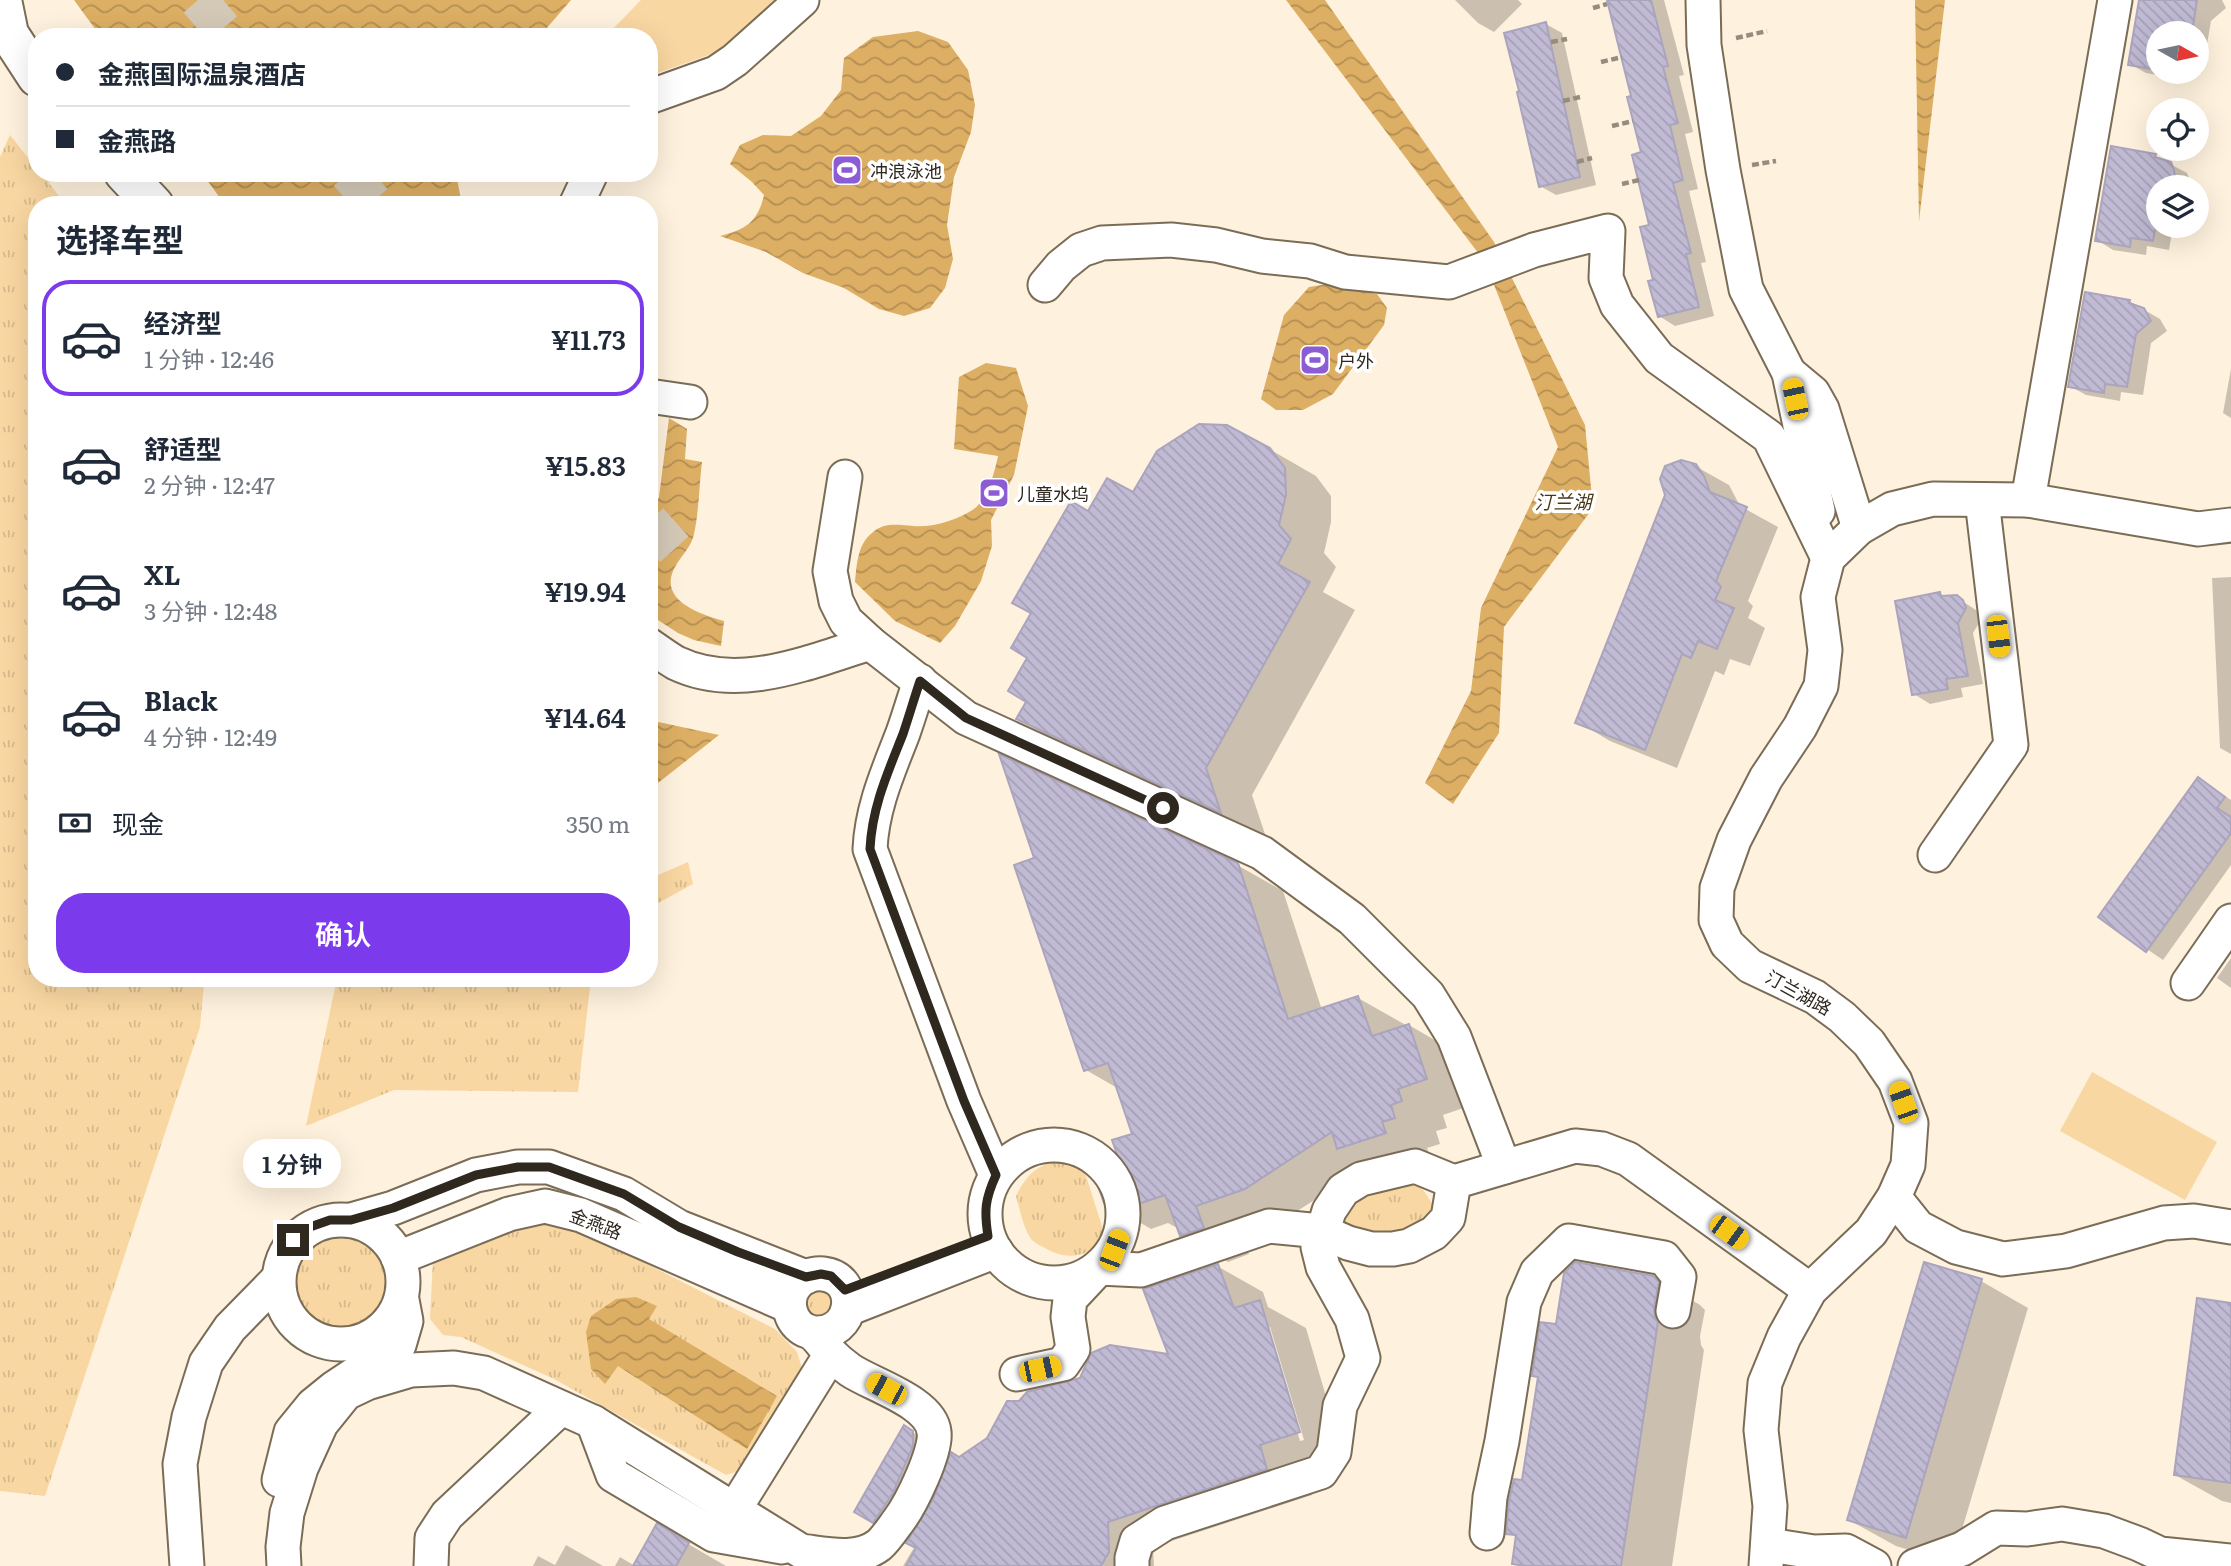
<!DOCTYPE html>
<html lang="zh">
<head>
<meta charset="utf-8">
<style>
	body { margin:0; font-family:Literata,"Noto Sans SC",serif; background:#f6f6f7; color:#1f2937; height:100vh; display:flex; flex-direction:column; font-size:26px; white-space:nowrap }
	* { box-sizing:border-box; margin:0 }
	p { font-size:23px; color:#747a83 }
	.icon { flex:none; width:38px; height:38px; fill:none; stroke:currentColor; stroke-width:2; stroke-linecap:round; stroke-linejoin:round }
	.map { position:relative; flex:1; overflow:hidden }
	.drawer { position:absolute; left:28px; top:196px; width:630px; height:791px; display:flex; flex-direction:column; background:#fff; border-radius:28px; box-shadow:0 7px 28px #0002 }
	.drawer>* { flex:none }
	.hud { position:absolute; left:28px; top:28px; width:630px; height:154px; border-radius:28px; box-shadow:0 7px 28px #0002; display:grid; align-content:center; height:154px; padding:0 28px; background:#fff }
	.needle { width:46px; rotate:99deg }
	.buttons { position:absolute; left:2146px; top:21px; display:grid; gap:14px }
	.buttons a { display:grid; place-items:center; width:63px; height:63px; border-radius:50%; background:#fff; box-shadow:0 7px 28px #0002; font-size:35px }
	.end { position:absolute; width:32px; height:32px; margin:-16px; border:9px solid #2e281f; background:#fff; box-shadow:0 0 0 4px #fff }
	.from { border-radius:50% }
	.bubble { position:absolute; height:49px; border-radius:24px; background:#fff; box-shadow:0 7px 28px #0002; font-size:23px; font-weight:600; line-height:49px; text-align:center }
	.car { position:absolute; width:21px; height:42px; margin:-21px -10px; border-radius:9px; box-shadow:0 0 5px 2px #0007; background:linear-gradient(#f5c518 24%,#345 0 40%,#f5c518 0 76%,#345 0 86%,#f5c518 0) }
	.hud b { display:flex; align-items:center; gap:24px; height:66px; font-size:26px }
	.hud b+b { border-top:2px solid #e0e1e3 }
	.hud i { width:18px; height:18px; background:#1f2937 }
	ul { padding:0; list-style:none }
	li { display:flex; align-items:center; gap:21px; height:116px; margin:0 14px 10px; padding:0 14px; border:4px solid transparent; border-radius:28px }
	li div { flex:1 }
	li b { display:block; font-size:26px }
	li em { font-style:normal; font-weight:600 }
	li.on { border-color:#7c3aed }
	li>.icon { width:63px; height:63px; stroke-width:1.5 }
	h2 { padding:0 28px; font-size:32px; line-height:84px }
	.pay { display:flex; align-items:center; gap:18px; height:77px; padding:0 28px; font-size:26px }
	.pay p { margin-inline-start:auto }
	.action { display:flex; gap:14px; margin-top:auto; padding:14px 28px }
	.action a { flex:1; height:80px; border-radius:28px; background:#7c3aed; color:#fff; font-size:28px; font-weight:600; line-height:80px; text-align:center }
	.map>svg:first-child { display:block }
</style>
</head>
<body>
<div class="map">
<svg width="2231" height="1566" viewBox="0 0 2231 1566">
	<defs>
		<pattern id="grass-tufts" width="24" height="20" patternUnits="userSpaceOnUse" patternTransform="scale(1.75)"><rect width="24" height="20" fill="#f9d7a2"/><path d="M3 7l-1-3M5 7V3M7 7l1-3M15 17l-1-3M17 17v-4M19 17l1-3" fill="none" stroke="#d6b98b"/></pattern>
		<pattern id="water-waves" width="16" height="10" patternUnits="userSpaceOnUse" patternTransform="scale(1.75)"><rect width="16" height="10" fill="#ddaf64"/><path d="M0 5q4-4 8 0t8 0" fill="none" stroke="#b48e52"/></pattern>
		<pattern id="building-back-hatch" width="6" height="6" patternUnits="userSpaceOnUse" patternTransform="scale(1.75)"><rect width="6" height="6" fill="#c1bad4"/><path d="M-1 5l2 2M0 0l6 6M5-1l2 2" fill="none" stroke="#a6a0b6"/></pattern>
	</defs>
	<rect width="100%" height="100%" fill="#fef1dd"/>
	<g fill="url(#grass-tufts)">
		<polygon points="10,135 37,169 37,173 41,173 66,205 37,205 37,978 202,978 204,984 200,1027 45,1496 0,1491 0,157"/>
		<polygon points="688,862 693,884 649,908 649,879"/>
		<polygon points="337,978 591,978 578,1092 394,1090 306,1126"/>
		<path d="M1080 1157 1107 1242C1085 1255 1069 1262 1045 1248 1040 1246 1035 1243 1031 1239 1023 1227 1020 1210 1016 1196 1032 1164 1046 1162 1080 1157Z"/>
		<polygon points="1410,1179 1424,1191 1433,1205 1425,1219 1417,1227 1381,1239 1342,1227 1342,1211 1353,1198"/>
		<polygon points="544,1221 584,1232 775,1329 797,1352 804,1375 742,1470 726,1475 554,1379 461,1337 443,1335 430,1319 433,1259 443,1246"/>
		<circle cx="343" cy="1281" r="52"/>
		<path d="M830 1290 839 1310 812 1319 805 1305C807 1290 816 1290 830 1290Z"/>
	</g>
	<g fill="#f9d7a2">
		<polygon points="641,0 782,0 723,50 649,76 649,37 612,37 609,33"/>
		<polygon points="2092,1072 2217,1142 2185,1200 2060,1131"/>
	</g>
	<g fill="url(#water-waves)">
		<polygon points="74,0 571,0 539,37 101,37"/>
		<polygon points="1286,0 1325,0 1494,242 1585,425 1593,508 1504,627 1499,733 1453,804 1425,783 1471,691 1481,608 1558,447 1485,262"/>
		<polygon points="1915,0 1945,0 1919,221"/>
		<path d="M918 31 948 42 968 70 975 105 971 132 954 177 947 225 953 259 945 288 930 308 904 316 879 309 844 288 803 273 766 252 720 236C745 230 758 222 764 195L752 182 730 164 740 145 763 135 791 136 821 116 841 90 844 58 873 37Z"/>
		<polygon points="202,173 456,173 462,205 225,205"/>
		<polygon points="1328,284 1377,294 1387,308 1384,325 1333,394 1303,410 1276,410 1261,399 1284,315 1309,287"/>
		<path d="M986 363 1016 368 1028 406 1014 475 991 520 992 546 981 581 955 626 940 643 895 621 855 582C857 565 857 545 872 533 884 522 898 525 913 526 932 528 958 520 974 509 987 500 995 471 998 456L954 449 959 377Z"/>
		<path d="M669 418 687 429 685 459 702 462C699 486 699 515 693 538 689 550 678 559 673 571 660 602 703 615 724 621L721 646 694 640 678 633 658 620 649 607V521L659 497Z"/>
		<polygon points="649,720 719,735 649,790"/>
		<polygon points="636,1297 657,1306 649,1319 777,1396 747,1449 618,1366 605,1384 591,1369 586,1332 591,1316 616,1299"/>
	</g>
	<g fill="#0003" fill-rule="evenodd">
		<polygon points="1455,0 1518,0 1522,4 1494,32 1478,23"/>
		<polygon points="1608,0 1664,0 1684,75 1679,76 1693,132 1685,134 1698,189 1689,191 1706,262 1701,263 1714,316 1675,326 1659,316 1643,154 1633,98"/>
		<polygon points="2141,0 2222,0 2226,8 2211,21 2202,73 2196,72 2196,33 2158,33 2158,72 2181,72 2180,79 2146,73 2130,64"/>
		<polygon points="1546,24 1562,33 1596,185 1556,195 1540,186"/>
		<polygon points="2155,156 2187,173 2190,180 2190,187 2158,187 2158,226 2173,226 2169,250 2147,246 2146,255 2113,250 2097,240"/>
		<polygon points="2129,301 2160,319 2167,331 2151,343 2143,395 2121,392 2120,401 2086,395 2070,386"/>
		<polygon points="2231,369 2231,418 2223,413"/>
		<polygon points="1269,449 1316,476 1331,496 1331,522 1324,553 1336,567 1323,592 1355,610 1252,795 1266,837 1064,745 1018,719 1028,701 1030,657 1089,513 1134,495"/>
		<polygon points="1695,466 1729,485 1740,506 1778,527 1748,601 1753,606 1748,618 1765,628 1750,666 1730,659 1724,675 1715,671 1677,768 1610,741 1578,722"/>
		<polygon points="2231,577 2231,754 2220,748 2212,578"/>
		<polygon points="1940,594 1945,597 1956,597 1979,612 1982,618 1973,633 1983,684 1961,688 1963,697 1930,704 1914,694"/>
		<polygon points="2199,779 2231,800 2231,865 2163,960 2100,917"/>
		<polygon points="1237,865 1283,891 1322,1010 1358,998 1404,1024 1405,1027 1409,1025 1455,1052 1472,1105 1443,1115 1447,1128 1436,1131 1440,1144 1427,1148 1431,1159 1369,1165 1291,1215 1241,1232 1249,1254 1228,1262 1182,1235 1179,1229 1168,1223 1151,1229 1105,1202 1134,1135 1119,1089 1086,1070"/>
		<polygon points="2231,958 2231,988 2217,978"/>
		<path d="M1217 1266 1263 1292 1268 1307 1306 1328 1344 1458 1304 1471 1312 1495 1153 1547 1154 1566H903L915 1546 857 1512 905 1428 959 1459 989 1440 1020 1403 1171 1356ZM1266 1327H1270L1304 1440 1300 1441Z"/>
		<polygon points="1653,1277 1700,1305 1705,1310 1700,1336 1701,1345 1704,1350 1672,1566 1519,1566 1514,1563 1518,1538 1508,1533 1524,1482 1540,1378 1534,1375 1557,1326"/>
		<polygon points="1981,1281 2028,1308 1952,1563 1896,1546 1849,1520"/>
		<polygon points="2231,1304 2231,1503 2222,1501 2175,1475"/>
		<polygon points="657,1526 726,1566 615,1566 620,1557 635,1566"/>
		<polygon points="566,1545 603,1566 533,1566 538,1556 555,1565"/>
	</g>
	<g fill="url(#building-back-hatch)" stroke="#aba4bd" stroke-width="2">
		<polygon points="1607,0 1651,0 1668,66 1663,67 1678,123 1670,125 1683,180 1673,183 1691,253 1686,254 1699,307 1658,317 1648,281 1653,280 1640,227 1649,225 1632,155 1641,152 1627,97 1631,96"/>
		<polygon points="2139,0 2197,0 2192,33 2158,33 2158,70 2128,65"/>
		<polygon points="1546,22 1580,177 1539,187 1517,92 1519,91 1504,33"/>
		<polygon points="2111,146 2156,154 2155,157 2171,162 2174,170 2175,178 2164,187 2158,187 2158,214 2153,241 2131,238 2130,247 2095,241"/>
		<polygon points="2085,292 2130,300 2129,303 2144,308 2151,321 2136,334 2127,387 2105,384 2104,393 2068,387"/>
		<polygon points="1199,424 1227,425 1270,448 1285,468 1286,495 1279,525 1291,539 1278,564 1310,582 1206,768 1221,813 1016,719 1026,702 1008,691 1027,658 1011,648 1031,613 1012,603 1071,501 1088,511 1107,478 1133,492 1157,451"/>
		<polygon points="1681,460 1696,464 1704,476 1710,492 1747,507 1716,581 1721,587 1715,600 1734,608 1717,649 1698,641 1691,658 1682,654 1645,750 1575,723 1665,495 1660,479 1665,466"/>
		<polygon points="1940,592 1941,596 1957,595 1963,600 1966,608 1958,623 1968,676 1946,679 1948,689 1912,695 1895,601"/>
		<polygon points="999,754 1238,863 1288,1019 1358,996 1372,1036 1409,1024 1427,1079 1398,1089 1402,1101 1391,1105 1395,1118 1382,1122 1386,1133 1337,1149 1332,1132 1245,1189 1196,1206 1204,1228 1180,1236 1165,1195 1135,1205 1131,1194 1104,1203 1092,1169 1119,1160 1112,1140 1132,1134 1108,1063 1084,1071 1014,865 1034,858"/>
		<polygon points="2198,777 2225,797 2217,808 2231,817 2231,833 2146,952 2098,917"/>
		<polygon points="1575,1262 1653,1276 1659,1282 1654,1308 1655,1317 1658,1322 1621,1566 1526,1566 1512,1564 1516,1535 1506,1534 1509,1500 1514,1479 1522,1480 1538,1377 1532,1376 1540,1322 1556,1324 1564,1273"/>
		<polygon points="1924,1262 1982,1279 1906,1538 1847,1520"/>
		<polygon points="1218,1264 1234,1308 1260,1300 1300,1432 1260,1445 1267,1469 1108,1522 1109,1552 1101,1566 906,1566 916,1548 906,1543 933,1499 951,1452 959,1457 987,1438 1007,1401 1019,1401 1027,1392 1080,1378 1091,1353 1110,1345 1168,1354 1143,1289"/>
		<polygon points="2197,1298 2231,1303 2231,1483 2174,1475"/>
		<polygon points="904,1425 913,1431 913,1446 893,1493 873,1523 854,1512"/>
		<polygon points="657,1523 689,1543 676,1566 633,1566"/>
	</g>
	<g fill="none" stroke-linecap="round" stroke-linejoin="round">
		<g stroke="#d4c9b7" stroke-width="38" stroke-dasharray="38 19" stroke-linecap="butt">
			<polyline points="198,0 230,37"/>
			<polyline points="348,173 376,205"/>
			<polyline points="649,521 684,560"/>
		</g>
		<g stroke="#7a6c56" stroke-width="37">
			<g id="minor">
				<polyline points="1703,0 1704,45 1723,170 1746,289 1789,373 1818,511"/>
				<polyline points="649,97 716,73 735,60 802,0"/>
				<polyline points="576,205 591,173"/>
				<polyline points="1045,285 1061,266 1081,250 1102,243 1171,240 1216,245 1262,256 1310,261 1345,272 1449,282 1534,250 1608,231 1606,278 1617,305 1659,358 1769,437 1828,558"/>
				<polyline points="1789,373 1813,393 1822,409 1859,528"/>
				<polyline points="649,396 690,402"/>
				<polyline points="845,477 830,571 836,601 846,621 870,643 966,718 1262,853 1352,919 1428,995 1454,1037 1504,1167"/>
				<polyline points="2028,500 2115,0"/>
				<path d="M649 645C658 651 667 658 676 663 739 693 808 662 870 643"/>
				<path d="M920 681C914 699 909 716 903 733 888 772 872 807 870 849L964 1101 996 1175"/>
				<polyline points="1935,855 2011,745 1982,500"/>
				<polyline points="2188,983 2231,921"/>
				<circle cx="1054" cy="1214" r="69"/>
				<polyline points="1894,1197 1918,1227 1956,1247 2003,1259 2066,1251 2164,1223 2194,1221 2231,1227"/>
				<circle cx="341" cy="1282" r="62"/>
				<polyline points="351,1220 393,1208 476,1175 518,1167 549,1167 624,1194 679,1227 806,1277"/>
				<polyline points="398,1258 509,1214 545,1206 581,1215 789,1306"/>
				<polyline points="848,1309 996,1251"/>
				<polyline points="1017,1374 1063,1364 1073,1349 1068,1317 1070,1299 1099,1268 1141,1270 1269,1226 1321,1231 1348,1243 1371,1249 1393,1249 1409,1246 1434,1233 1448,1218 1454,1182 1575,1146 1602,1149 1628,1159 1810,1290"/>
				<polyline points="593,1422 613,1475 714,1535 782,1547"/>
				<polyline points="279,1480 291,1432 313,1405 334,1388 399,1345 406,1321 402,1300"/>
				<polyline points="734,1510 831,1354"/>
				<polyline points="1487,1533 1490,1497 1502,1441 1524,1302 1537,1272 1569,1241 1664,1258 1679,1277 1673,1311"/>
				<polyline points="1769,1545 1814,1552 1846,1551 1874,1566"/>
				<polyline points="187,1566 180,1464 189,1417 206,1363 230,1328 278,1279"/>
				<path d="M284 1566 283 1547 287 1513 301 1468 321 1424 346 1393 367 1383 411 1370 454 1368 484 1373 593 1422 801 1551C826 1554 857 1562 879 1545 886 1539 893 1528 899 1520 911 1504 937 1451 934 1432 931 1402 872 1385 850 1370 843 1365 836 1359 830 1353 824 1347 819 1338 812 1333 809 1331 806 1331 803 1329 789 1320 785 1299 795 1286 801 1277 813 1273 823 1274 861 1278 856 1336 813 1333"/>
				<polyline points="431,1566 432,1538 447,1515 561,1408"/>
				<polyline points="1132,1566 1132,1558 1137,1541 1165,1523 1321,1472 1334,1452 1340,1406 1363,1358 1352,1319 1323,1267 1318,1247 1329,1211 1343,1190 1361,1179 1415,1166 1454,1182"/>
				<polyline points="1766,1566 1770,1506 1761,1430 1765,1383 1784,1337 1810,1290 1871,1232 1894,1197 1908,1165 1911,1123 1895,1081 1869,1043 1842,1017 1815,997 1750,966 1727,944 1716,920 1717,888 1734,840 1766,778 1800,727 1821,686 1825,650 1818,597 1828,558 1859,528 1892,509 1933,499 2028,500 2198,529 2231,525"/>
				<polyline points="1915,1566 1962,1549 1996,1528 2027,1529 2062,1524 2104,1531 2139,1544 2160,1554 2231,1561"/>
			</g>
		</g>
		<g stroke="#7a6c56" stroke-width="42">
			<g id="major">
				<polyline points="2,0 9,34 37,77"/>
				<polyline points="124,173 154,205"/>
			</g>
		</g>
		<g stroke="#958c7d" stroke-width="4.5" stroke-dasharray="7 3.5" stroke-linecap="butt">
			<polyline points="1593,8 1607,4"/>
			<polyline points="1736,38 1767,31"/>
			<polyline points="1551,42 1567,39"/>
			<polyline points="1601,62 1622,57"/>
			<polyline points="1563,101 1580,97"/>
			<polyline points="1612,126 1633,121"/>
			<polyline points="1577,162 1592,158"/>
			<polyline points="1752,165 1776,161"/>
			<polyline points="1622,184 1639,180"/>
		</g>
		<use href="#minor" stroke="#fff" stroke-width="33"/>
		<use href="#major" stroke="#fff" stroke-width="38"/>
	</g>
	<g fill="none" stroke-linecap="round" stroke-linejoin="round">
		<path stroke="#2e281f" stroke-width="9" d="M293 1240 310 1227 330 1220H351L393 1208 476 1175 518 1167H549L624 1194 679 1227 738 1252 806 1277 821 1274 831 1276 845 1290 988 1236C984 1211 985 1199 996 1175L964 1101 870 849C872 807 888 772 903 734 909 716 914 699 920 681L966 718 1163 808"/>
	</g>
	<defs>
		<g id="stadium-square" transform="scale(1.575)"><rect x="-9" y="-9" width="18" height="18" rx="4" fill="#8c5cd5" stroke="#fff"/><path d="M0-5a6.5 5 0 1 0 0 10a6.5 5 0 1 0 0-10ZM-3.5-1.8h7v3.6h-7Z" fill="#fff"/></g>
	</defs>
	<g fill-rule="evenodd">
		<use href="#stadium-square" x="847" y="170"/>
		<use href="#stadium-square" x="1315" y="360"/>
		<use href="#stadium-square" x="994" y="493"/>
	</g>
	<g text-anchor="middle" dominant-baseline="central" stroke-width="7" stroke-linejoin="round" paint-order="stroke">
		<g font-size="18" fill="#2e281f" stroke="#fff" text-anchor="start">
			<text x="870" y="170">冲浪泳池</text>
			<text x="1338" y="360">户外</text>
			<text x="1017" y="493">儿童水坞</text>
		</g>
		<g font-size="18" fill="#2e281f" stroke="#fff">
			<text transform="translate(1799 992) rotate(29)">汀兰湖路</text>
			<text transform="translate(596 1223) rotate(21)">金燕路</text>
		</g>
		<g font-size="19" font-style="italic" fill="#493615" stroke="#fff">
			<text x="1563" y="501">汀兰湖</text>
		</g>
	</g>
</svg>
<div class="buttons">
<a><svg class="needle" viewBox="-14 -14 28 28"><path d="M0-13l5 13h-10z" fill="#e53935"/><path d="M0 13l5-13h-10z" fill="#747a83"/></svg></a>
<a><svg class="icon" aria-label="locate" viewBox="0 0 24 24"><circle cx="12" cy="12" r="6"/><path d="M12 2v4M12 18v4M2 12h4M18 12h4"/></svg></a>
<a><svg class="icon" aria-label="layers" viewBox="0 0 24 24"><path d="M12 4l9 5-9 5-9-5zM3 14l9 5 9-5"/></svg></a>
</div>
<i class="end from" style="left:1163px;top:808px"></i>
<i class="end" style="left:293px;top:1240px"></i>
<div class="bubble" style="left:243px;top:1139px;width:98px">1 分钟</div>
<i class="car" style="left:1795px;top:399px;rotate:348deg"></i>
<i class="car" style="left:1998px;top:636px;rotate:173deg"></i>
<i class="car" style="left:1903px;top:1102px;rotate:340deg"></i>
<i class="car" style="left:1729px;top:1232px;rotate:126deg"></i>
<i class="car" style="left:1114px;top:1250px;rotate:21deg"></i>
<i class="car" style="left:1040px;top:1369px;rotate:78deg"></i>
<i class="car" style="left:886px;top:1389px;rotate:298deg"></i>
<div class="hud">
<b><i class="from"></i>金燕国际温泉酒店</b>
<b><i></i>金燕路</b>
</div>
<section class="drawer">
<h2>选择车型</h2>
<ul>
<li class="on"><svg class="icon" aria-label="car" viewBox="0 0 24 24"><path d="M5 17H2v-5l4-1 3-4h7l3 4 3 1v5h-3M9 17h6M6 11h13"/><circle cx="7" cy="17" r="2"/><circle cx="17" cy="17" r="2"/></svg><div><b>经济型</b><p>1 分钟 · 12:46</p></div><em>¥11.73</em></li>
<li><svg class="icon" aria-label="car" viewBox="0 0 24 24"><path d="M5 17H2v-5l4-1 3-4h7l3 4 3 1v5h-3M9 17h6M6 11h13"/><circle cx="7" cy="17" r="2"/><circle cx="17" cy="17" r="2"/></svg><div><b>舒适型</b><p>2 分钟 · 12:47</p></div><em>¥15.83</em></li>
<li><svg class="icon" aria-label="car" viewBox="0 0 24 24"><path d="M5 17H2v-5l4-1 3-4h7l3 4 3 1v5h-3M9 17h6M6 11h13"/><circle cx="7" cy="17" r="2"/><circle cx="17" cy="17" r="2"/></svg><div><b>XL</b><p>3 分钟 · 12:48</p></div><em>¥19.94</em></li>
<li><svg class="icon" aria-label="car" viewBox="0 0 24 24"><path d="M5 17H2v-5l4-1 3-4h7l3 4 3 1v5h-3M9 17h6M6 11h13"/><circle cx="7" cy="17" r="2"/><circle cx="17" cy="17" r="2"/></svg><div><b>Black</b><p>4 分钟 · 12:49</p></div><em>¥14.64</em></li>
</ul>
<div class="pay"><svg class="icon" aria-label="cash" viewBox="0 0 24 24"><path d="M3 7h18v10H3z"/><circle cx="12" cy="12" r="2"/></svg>现金<p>350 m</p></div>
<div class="action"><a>确认</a></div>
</section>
</div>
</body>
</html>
